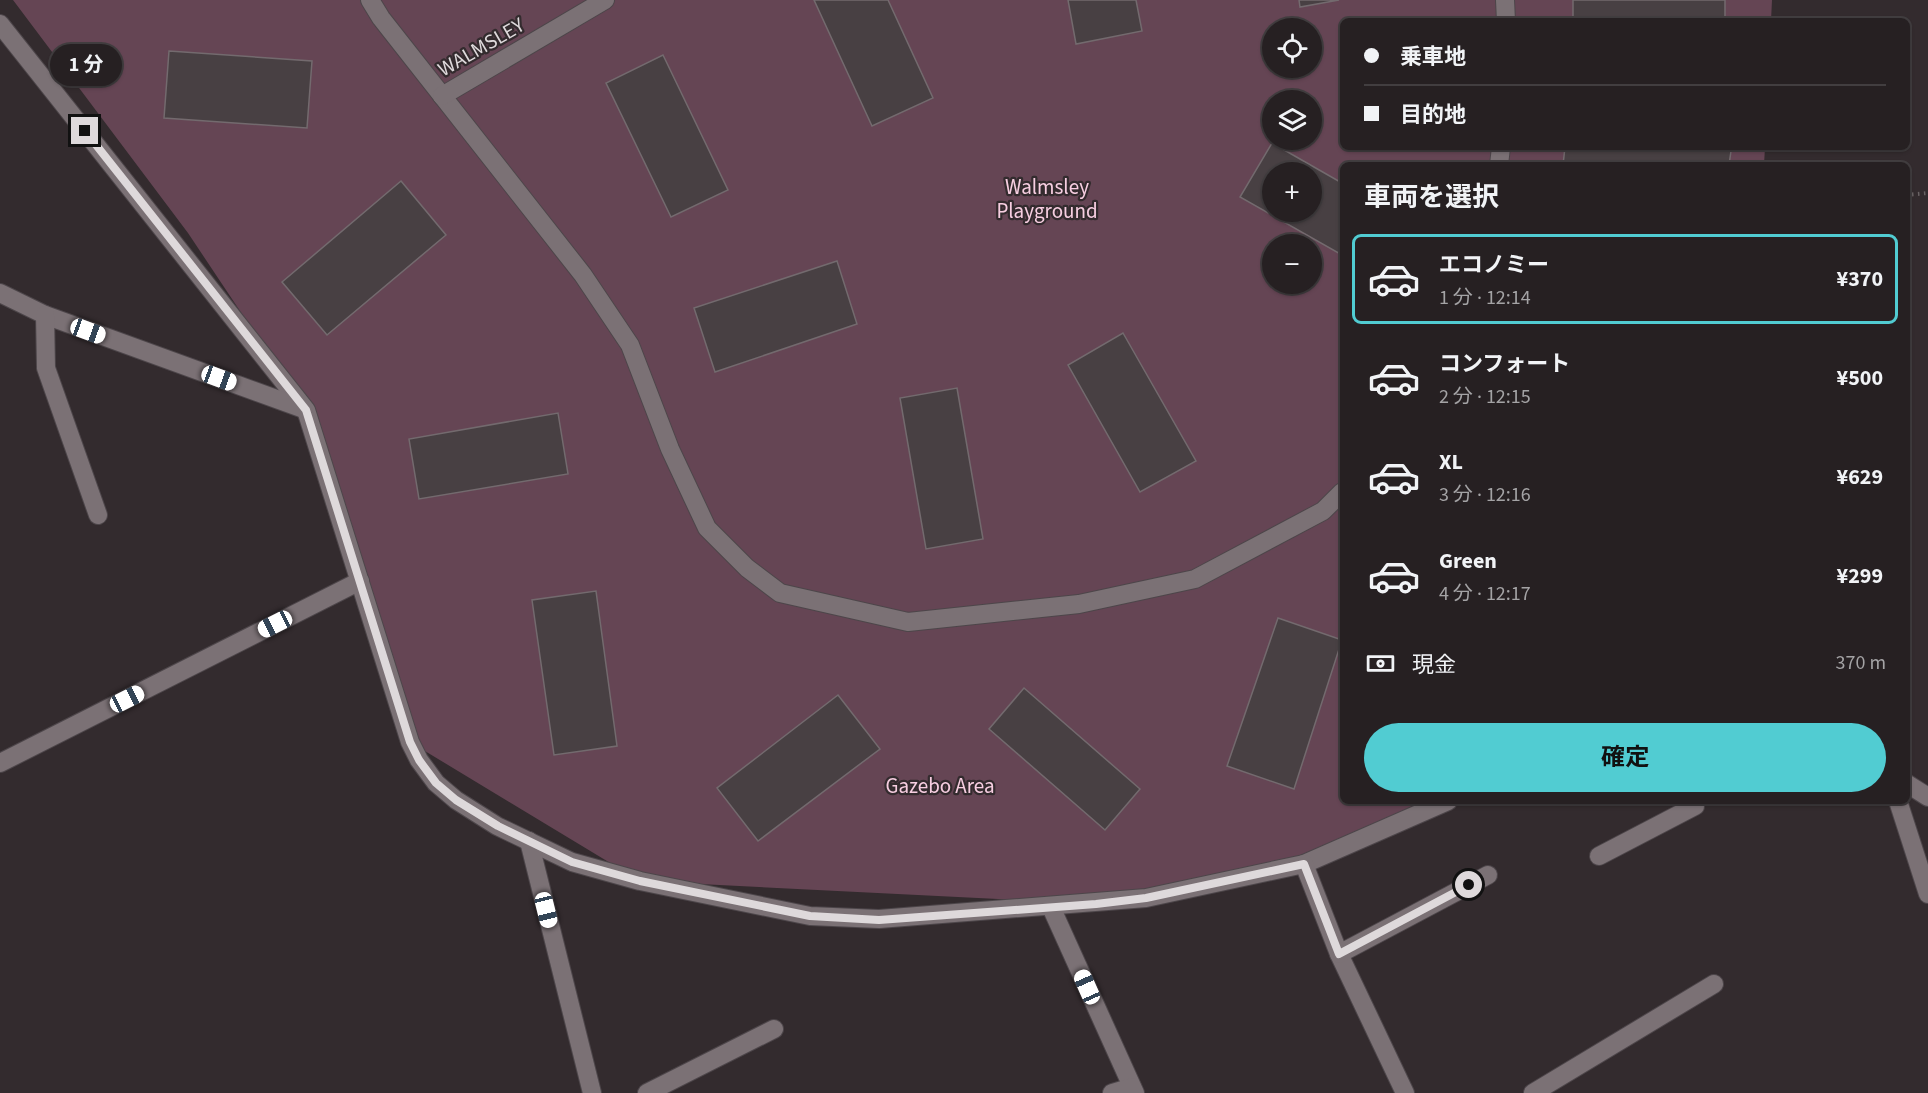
<!DOCTYPE html>
<html lang="ja">
<head>
<meta charset="utf-8">
<style>
	body { margin:0; font-family:"Source Sans 3","Noto Sans JP",sans-serif; background:#2e282a; color:#f1f3f6; height:100vh; display:flex; flex-direction:column; font-size:22px; white-space:nowrap }
	* { box-sizing:border-box; margin:0 }
	p { font-size:20px; color:#a4a3a5 }
	.icon { flex:none; width:33px; height:33px; fill:none; stroke:currentColor; stroke-width:2; stroke-linecap:round; stroke-linejoin:round }
	.map { position:relative; flex:1; overflow:hidden }
	.drawer { position:absolute; left:1340px; top:162px; width:570px; height:642px; display:flex; flex-direction:column; background:#262022; border-radius:9px; box-shadow:0 2px 4px #0004,0 0 0 2px #423e40 }
	.drawer>* { flex:none }
	.top-card { position:absolute; left:1340px; top:18px; width:570px; height:132px; border-radius:9px; box-shadow:0 2px 4px #0004,0 0 0 2px #423e40; display:grid; align-content:center; height:132px; padding:0 24px; background:#262022 }
	.controls { position:absolute; left:1262px; top:18px; display:grid; gap:12px }
	.controls a { display:grid; place-items:center; width:60px; height:60px; border-radius:50%; background:#262022; box-shadow:0 2px 4px #0004,0 0 0 2px #423e40; font-size:30px }
	.end { position:absolute; width:27px; height:27px; margin:-14px; border:8px solid #ded9db; background:#111; box-shadow:0 0 0 3px #111 }
	.from { border-radius:50% }
	.bubble { position:absolute; height:42px; border-radius:21px; background:#262022; box-shadow:0 2px 4px #0004,0 0 0 2px #423e40; font-size:20px; font-weight:700; line-height:42px; text-align:center }
	.car { position:absolute; width:18px; height:36px; margin:-18px -9px; border-radius:8px; box-shadow:0 0 4px 2px #0007; background:linear-gradient(#fff 24%,#345 0 40%,#fff 0 76%,#345 0 86%,#fff 0) }
	.top-card b { display:flex; align-items:center; gap:21px; height:57px; font-size:22px }
	.top-card b+b { border-top:2px solid #423e40 }
	.top-card i { width:15px; height:15px; background:#f1f3f6 }
	ul { padding:0; list-style:none }
	li { display:flex; align-items:center; gap:18px; height:90px; margin:0 12px 9px; padding:0 12px; border:3px solid transparent; border-radius:9px }
	li div { flex:1 }
	li b { display:block; font-size:22px }
	li em { font-style:normal; font-weight:700 }
	li.on { border-color:#51ccd2 }
	li>.icon { width:54px; height:54px; stroke-width:1.5 }
	h2 { padding:0 24px; font-size:27px; line-height:72px }
	.pay { display:flex; align-items:center; gap:15px; height:66px; padding:0 24px; font-size:22px }
	.pay p { margin-inline-start:auto }
	.button { display:flex; gap:12px; margin-top:auto; padding:12px 24px }
	.button a { flex:1; height:69px; border-radius:36px; background:#51ccd2; color:#111; font-size:24px; font-weight:700; line-height:69px; text-align:center }
	.map>svg:first-child { display:block }
</style>
</head>
<body>
<div class="map">
<svg width="1928" height="1093" viewBox="0 0 1928 1093">
	<rect width="100%" height="100%" fill="#332b2e"/>
	<path fill="#654554" fill-rule="evenodd" d="M13 0H1772L1771 21H1342V147H1765L1764 165H1342V801H1447L1338 850 1096 904 640 881 410 742 306 410 188 233ZM1272 28H1311V68H1272ZM1272 100H1311V140H1272ZM1272 172H1311V212H1272ZM1272 244H1311V284H1272Z"/>
	<g fill="#484043" stroke="#736a6e" stroke-width="1.5" fill-rule="evenodd">
		<polygon points="814,0 888,0 933,98 872,126"/>
		<polygon points="1068,0 1136,0 1142,31 1076,44"/>
		<polygon points="1299,0 1339,0 1300,7"/>
		<rect x="1573" y="0" width="152" height="21"/>
		<polygon points="169,51 312,61 307,128 164,118"/>
		<polygon points="663,55 728,190 671,217 606,83"/>
		<path d="M1272 143 1342 183V255L1240 197ZM1272 172H1311V212H1272Z"/>
		<polygon points="1565,147 1688,147 1731,151 1729,165 1563,165"/>
		<polygon points="401,181 446,235 327,335 282,282"/>
		<polygon points="837,261 857,324 715,372 694,308"/>
		<polygon points="1123,333 1196,461 1140,492 1068,365"/>
		<polygon points="957,388 983,539 926,549 900,398"/>
		<polygon points="558,413 568,474 419,499 409,439"/>
		<polygon points="596,591 617,746 554,755 532,600"/>
		<polygon points="1278,618 1342,640 1294,789 1227,766"/>
		<polygon points="1024,688 1140,789 1105,830 989,729"/>
		<polygon points="838,695 880,749 758,841 717,788"/>
	</g>
	<g fill="none" stroke-linecap="round" stroke-linejoin="round">
		<g stroke="#4d464a" stroke-width="20">
			<g id="minor">
				<polyline points="370,0 381,18 583,275 630,345 670,449 707,528 747,568 780,593 908,622 1079,604 1195,579 1323,511 1342,492"/>
				<polyline points="1505,0 1506,21"/>
				<polyline points="0,24 306,410 410,742 419,760 436,783 456,800 497,826 572,862 640,881 810,916 879,919 1146,898 1304,864 1448,801"/>
				<polyline points="442,96 605,0"/>
				<polyline points="1499,165 1501,147"/>
				<polyline points="0,293 45,315 304,409"/>
				<polyline points="45,315 46,368 98,515"/>
				<polyline points="0,763 360,581"/>
				<polyline points="1906,783 1928,797"/>
				<polyline points="1898,801 1928,894"/>
				<polyline points="529,841 592,1093"/>
				<polyline points="1599,856 1695,806 1695,801"/>
				<polyline points="1304,864 1339,954 1405,1093"/>
				<polyline points="1051,907 1135,1093"/>
				<polyline points="1339,954 1488,875"/>
				<polyline points="647,1093 774,1029"/>
				<polyline points="1112,1093 1132,1087"/>
				<polyline points="1533,1093 1714,984"/>
			</g>
		</g>
		<polyline stroke="#696264" stroke-width="4" stroke-dasharray="1.5 4.5" stroke-linecap="butt" points="1906,195 1928,193"/>
		<use href="#minor" stroke="#7b7175" stroke-width="18"/>
	</g>
	<g fill="none" stroke-linecap="round" stroke-linejoin="round">
		<polyline stroke="#ded9db" stroke-width="8" points="85,131 306,410 410,742 419,760 436,783 456,800 498,826 572,862 640,881 810,916 879,920 1096,904 1146,898 1304,864 1339,954 1469,885"/>
	</g>
	<g text-anchor="middle" dominant-baseline="central" stroke-width="4.5" stroke-linejoin="round" paint-order="stroke">
		<g font-size="21" fill="#ded9db" stroke="#332b2e">
			<text transform="translate(481 47) rotate(-30)">WALMSLEY</text>
		</g>
		<g font-size="21" fill="#f7cee1" stroke="#332b2e">
			<text x="1047" y="187">Walmsley<tspan x="1047" dy="24">Playground</tspan></text>
			<text x="940" y="786">Gazebo Area</text>
		</g>
	</g>
</svg>
<div class="controls">
<a><svg class="icon" aria-label="locate" viewBox="0 0 24 24"><circle cx="12" cy="12" r="6"/><path d="M12 2v4M12 18v4M2 12h4M18 12h4"/></svg></a>
<a><svg class="icon" aria-label="layers" viewBox="0 0 24 24"><path d="M12 4l9 5-9 5-9-5zM3 14l9 5 9-5"/></svg></a>
<a>+</a>
<a>−</a>
</div>
<i class="end from" style="left:1469px;top:885px"></i>
<i class="end" style="left:85px;top:131px"></i>
<div class="bubble" style="left:50px;top:44px;width:72px">1 分</div>
<i class="car" style="left:88px;top:331px;rotate:110deg"></i>
<i class="car" style="left:219px;top:378px;rotate:110deg"></i>
<i class="car" style="left:275px;top:624px;rotate:243deg"></i>
<i class="car" style="left:127px;top:699px;rotate:63deg"></i>
<i class="car" style="left:546px;top:910px;rotate:166deg"></i>
<i class="car" style="left:1087px;top:987px;rotate:336deg"></i>
<div class="top-card">
<b><i class="from"></i>乗車地</b>
<b><i></i>目的地</b>
</div>
<section class="drawer">
<h2>車両を選択</h2>
<ul>
<li class="on"><svg class="icon" aria-label="car" viewBox="0 0 24 24"><path d="M5 17H2v-5l4-1 3-4h7l3 4 3 1v5h-3M9 17h6M6 11h13"/><circle cx="7" cy="17" r="2"/><circle cx="17" cy="17" r="2"/></svg><div><b>エコノミー</b><p>1 分 · 12:14</p></div><em>¥370</em></li>
<li><svg class="icon" aria-label="car" viewBox="0 0 24 24"><path d="M5 17H2v-5l4-1 3-4h7l3 4 3 1v5h-3M9 17h6M6 11h13"/><circle cx="7" cy="17" r="2"/><circle cx="17" cy="17" r="2"/></svg><div><b>コンフォート</b><p>2 分 · 12:15</p></div><em>¥500</em></li>
<li><svg class="icon" aria-label="car" viewBox="0 0 24 24"><path d="M5 17H2v-5l4-1 3-4h7l3 4 3 1v5h-3M9 17h6M6 11h13"/><circle cx="7" cy="17" r="2"/><circle cx="17" cy="17" r="2"/></svg><div><b>XL</b><p>3 分 · 12:16</p></div><em>¥629</em></li>
<li><svg class="icon" aria-label="car" viewBox="0 0 24 24"><path d="M5 17H2v-5l4-1 3-4h7l3 4 3 1v5h-3M9 17h6M6 11h13"/><circle cx="7" cy="17" r="2"/><circle cx="17" cy="17" r="2"/></svg><div><b>Green</b><p>4 分 · 12:17</p></div><em>¥299</em></li>
</ul>
<div class="pay"><svg class="icon" aria-label="cash" viewBox="0 0 24 24"><path d="M3 7h18v10H3z"/><circle cx="12" cy="12" r="2"/></svg>現金<p>370 m</p></div>
<div class="button"><a>確定</a></div>
</section>
</div>
</body>
</html>
